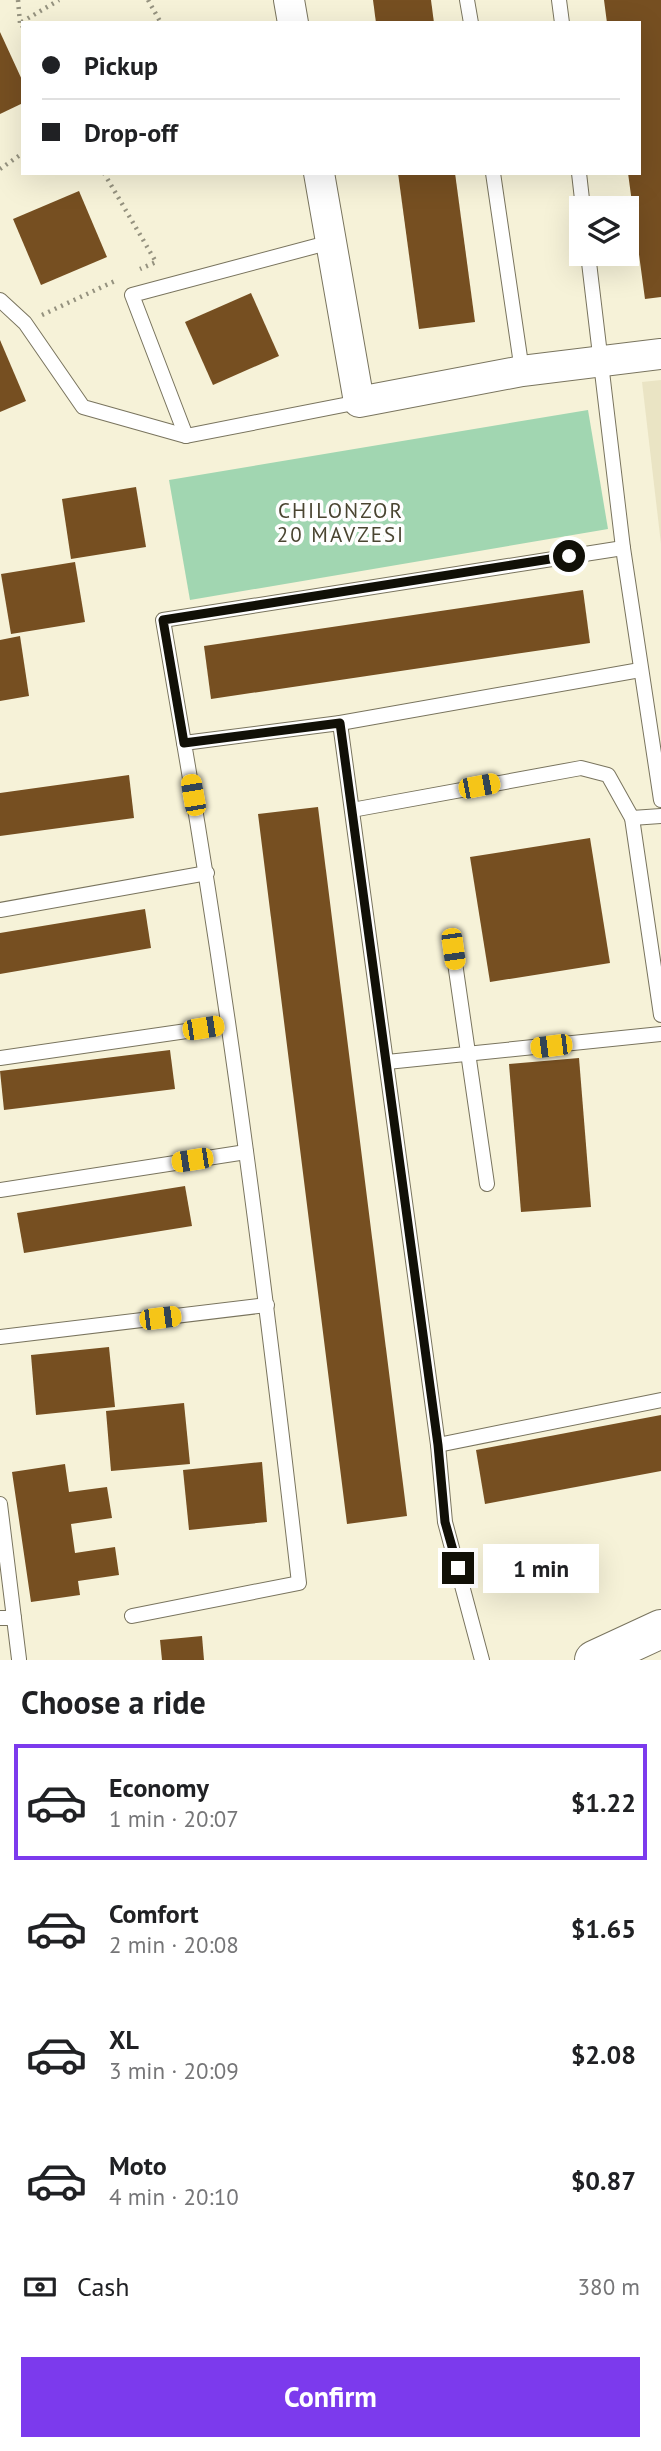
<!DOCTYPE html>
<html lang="en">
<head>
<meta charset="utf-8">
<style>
	body { margin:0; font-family:"PT Sans",sans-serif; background:#f6f6f6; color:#202124; height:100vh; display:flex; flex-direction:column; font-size:26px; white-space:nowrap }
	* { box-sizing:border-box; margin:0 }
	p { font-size:23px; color:#757577 }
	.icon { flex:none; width:38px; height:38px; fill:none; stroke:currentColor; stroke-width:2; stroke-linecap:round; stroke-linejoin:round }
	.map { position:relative; height:1660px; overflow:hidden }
	.drawer { display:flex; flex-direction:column; background:#fff; flex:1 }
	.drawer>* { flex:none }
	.guide { position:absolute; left:21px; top:21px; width:620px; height:154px; border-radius:0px; box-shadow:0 7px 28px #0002; display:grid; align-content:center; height:154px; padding:0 21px; background:#fff }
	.tools { position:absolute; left:569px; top:196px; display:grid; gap:14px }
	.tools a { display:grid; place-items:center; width:70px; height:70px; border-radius:0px; background:#fff; box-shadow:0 7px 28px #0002; font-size:35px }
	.end { position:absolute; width:32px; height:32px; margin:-16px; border:9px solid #111007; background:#fff; box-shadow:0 0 0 4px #fff }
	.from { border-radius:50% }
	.bubble { position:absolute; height:49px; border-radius:0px; background:#fff; box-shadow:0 7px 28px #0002; font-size:23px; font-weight:700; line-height:49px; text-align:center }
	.car { position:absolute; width:21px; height:42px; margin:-21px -10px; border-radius:9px; box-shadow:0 0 5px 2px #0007; background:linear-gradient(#f5c518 24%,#345 0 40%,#f5c518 0 76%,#345 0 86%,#f5c518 0) }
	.guide b { display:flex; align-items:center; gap:24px; height:66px; font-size:26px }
	.guide b+b { border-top:2px solid #e0e0e0 }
	.guide i { width:18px; height:18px; background:#202124 }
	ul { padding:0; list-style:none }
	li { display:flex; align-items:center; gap:21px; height:116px; margin:0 14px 10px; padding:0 7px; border:4px solid transparent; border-radius:0px }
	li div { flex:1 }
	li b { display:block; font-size:26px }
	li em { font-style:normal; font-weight:700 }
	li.on { border-color:#7c3aed }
	li>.icon { width:63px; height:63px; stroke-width:1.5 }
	h2 { padding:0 21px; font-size:32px; line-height:84px }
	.pay { display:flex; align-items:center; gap:18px; height:77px; padding:0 21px; font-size:26px }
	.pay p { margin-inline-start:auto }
	.button { display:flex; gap:14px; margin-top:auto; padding:14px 21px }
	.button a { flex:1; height:80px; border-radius:0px; background:#7c3aed; color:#fff; font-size:28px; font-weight:700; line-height:80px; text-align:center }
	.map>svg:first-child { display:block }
</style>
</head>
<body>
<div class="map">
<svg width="661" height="1660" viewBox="0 0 661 1660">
	<rect width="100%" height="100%" fill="#f6f2d8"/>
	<polygon fill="#eae4c4" points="661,380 661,544 642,382"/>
	<polygon fill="#a1d6b1" points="588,410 608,529 190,600 169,480"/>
	<g fill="#764f21">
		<polygon points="373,0 431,0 434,23 376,23"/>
		<polygon points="604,0 661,0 661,297 645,299 628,173 639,173 639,23 607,23"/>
		<polygon points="0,32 23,82 23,103 0,114"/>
		<polygon points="398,173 455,173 475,322 419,329"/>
		<polygon points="79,191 107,257 41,285 13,219"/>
		<polygon points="251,293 279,356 213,385 185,322"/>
		<polygon points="0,340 26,401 0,412"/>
		<polygon points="136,487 146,547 71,559 62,499"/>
		<polygon points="75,562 85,622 11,634 1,574"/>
		<polygon points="583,590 590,643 211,699 204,646"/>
		<polygon points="20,636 29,696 0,701 0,640"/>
		<polygon points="129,775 134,818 0,836 0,793"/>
		<polygon points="318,807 407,1516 347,1524 258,814"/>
		<polygon points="590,838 610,963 490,982 470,857"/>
		<polygon points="145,909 151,948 0,974 0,933"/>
		<polygon points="170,1050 175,1089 4,1110 0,1071"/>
		<polygon points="579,1058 591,1207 521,1212 509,1064"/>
		<polygon points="185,1186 192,1226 24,1253 17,1213"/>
		<polygon points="109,1347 115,1407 36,1415 31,1355"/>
		<polygon points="184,1403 190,1464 111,1471 106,1411"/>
		<polygon points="661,1415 661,1471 485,1504 476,1450"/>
		<polygon points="262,1462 267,1522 189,1530 183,1470"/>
		<polygon points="65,1464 69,1492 107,1487 112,1518 71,1524 75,1553 115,1547 119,1575 78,1581 80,1595 31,1602 12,1472"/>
		<polygon points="202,1636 204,1660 162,1660 160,1640"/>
	</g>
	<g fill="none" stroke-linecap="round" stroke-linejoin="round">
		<g stroke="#79745e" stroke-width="16">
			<g id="lane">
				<polyline points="467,0 471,23"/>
				<polyline points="559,0 562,23"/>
				<polyline points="493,173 522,371"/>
				<polyline points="579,173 583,208"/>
				<polyline points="331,242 132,295 186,436 359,402"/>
				<polyline points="588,254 623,548 661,800"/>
				<polyline points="0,300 25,323 83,407 186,436"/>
				<polyline points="340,723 438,1445 445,1522 482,1660"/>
				<polyline points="184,743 163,620 623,548"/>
				<polyline points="352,810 581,768 608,775 632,818 661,1015"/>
				<polyline points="632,818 661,816"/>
				<polyline points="0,910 207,873"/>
				<polyline points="453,949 487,1184"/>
				<polyline points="0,1058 228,1025"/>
				<polyline points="387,1062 661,1034"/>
				<polyline points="0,1190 246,1152"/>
				<polyline points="0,1337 267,1305"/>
				<polyline points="438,1445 661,1400"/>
				<polyline points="0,1504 19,1659"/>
				<path d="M132 1616 299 1583C267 1302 232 1022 184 743L340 723 640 670"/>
				<polyline points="0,1618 14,1618"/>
			</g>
		</g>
		<g stroke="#79745e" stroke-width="32">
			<g id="street">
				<polyline points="289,0 293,23"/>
				<polyline points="319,173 359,402 522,371 661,354"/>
			</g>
		</g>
		<g stroke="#79745e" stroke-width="40">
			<polyline id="secondary" points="594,1660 661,1629"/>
		</g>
		<g stroke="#95927f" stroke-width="4.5" stroke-dasharray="2 5" stroke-linecap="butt">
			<polyline points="18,0 20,23"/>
			<polyline points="148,0 161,23"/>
			<polyline points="23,27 20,23 59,0"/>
			<polyline points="0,169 23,153"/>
			<polyline points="104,173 156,262 140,269"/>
			<polyline points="42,315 117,280"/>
		</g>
		<use href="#lane" stroke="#fff" stroke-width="14"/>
		<use href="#street" stroke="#fff" stroke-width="30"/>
		<use href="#secondary" stroke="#fff" stroke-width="38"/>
	</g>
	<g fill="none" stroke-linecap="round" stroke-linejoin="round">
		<polyline stroke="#111007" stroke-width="9" points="458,1568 445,1522 438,1445 340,723 184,743 163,620 569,556"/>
	</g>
	<g text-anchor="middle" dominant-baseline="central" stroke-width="7" stroke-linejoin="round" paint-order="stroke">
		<g font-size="21" letter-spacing="2" fill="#4a4531" stroke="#fefefe">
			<text x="341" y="510">CHILONZOR<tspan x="341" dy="24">20 MAVZESI</tspan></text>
		</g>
	</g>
</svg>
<div class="tools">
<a><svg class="icon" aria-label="layers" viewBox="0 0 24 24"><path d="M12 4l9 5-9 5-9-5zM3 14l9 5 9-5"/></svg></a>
</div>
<i class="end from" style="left:569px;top:556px"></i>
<i class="end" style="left:458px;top:1568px"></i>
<div class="bubble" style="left:483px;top:1544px;width:116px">1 min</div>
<i class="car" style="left:479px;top:786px;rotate:79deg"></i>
<i class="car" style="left:193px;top:795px;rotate:350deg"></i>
<i class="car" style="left:453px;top:949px;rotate:172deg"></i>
<i class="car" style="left:203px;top:1028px;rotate:81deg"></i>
<i class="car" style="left:551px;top:1046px;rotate:263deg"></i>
<i class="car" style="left:192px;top:1160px;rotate:261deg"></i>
<i class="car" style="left:160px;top:1318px;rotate:83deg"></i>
<div class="guide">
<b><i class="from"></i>Pickup</b>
<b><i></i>Drop-off</b>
</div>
</div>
<section class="drawer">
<h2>Choose a ride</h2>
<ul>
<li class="on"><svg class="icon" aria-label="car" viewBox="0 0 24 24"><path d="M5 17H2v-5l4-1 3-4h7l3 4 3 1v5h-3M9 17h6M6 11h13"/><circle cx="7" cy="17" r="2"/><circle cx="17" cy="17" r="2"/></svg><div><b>Economy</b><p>1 min · 20:07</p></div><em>$1.22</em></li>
<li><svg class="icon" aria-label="car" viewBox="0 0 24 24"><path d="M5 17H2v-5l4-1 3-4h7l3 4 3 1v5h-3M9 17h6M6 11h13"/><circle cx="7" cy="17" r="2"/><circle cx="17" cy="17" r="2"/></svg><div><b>Comfort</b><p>2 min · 20:08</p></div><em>$1.65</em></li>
<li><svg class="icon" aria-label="car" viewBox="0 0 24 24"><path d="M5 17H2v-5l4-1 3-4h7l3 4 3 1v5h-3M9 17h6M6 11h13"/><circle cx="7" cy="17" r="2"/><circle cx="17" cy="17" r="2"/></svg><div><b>XL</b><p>3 min · 20:09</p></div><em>$2.08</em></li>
<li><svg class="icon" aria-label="car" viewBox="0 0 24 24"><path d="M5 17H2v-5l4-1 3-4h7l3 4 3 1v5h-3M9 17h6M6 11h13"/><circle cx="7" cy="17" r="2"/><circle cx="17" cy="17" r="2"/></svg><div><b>Moto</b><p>4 min · 20:10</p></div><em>$0.87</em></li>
</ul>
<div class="pay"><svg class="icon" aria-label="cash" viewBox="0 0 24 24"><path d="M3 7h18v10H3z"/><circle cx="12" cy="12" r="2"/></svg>Cash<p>380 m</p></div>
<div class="button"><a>Confirm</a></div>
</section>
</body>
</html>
